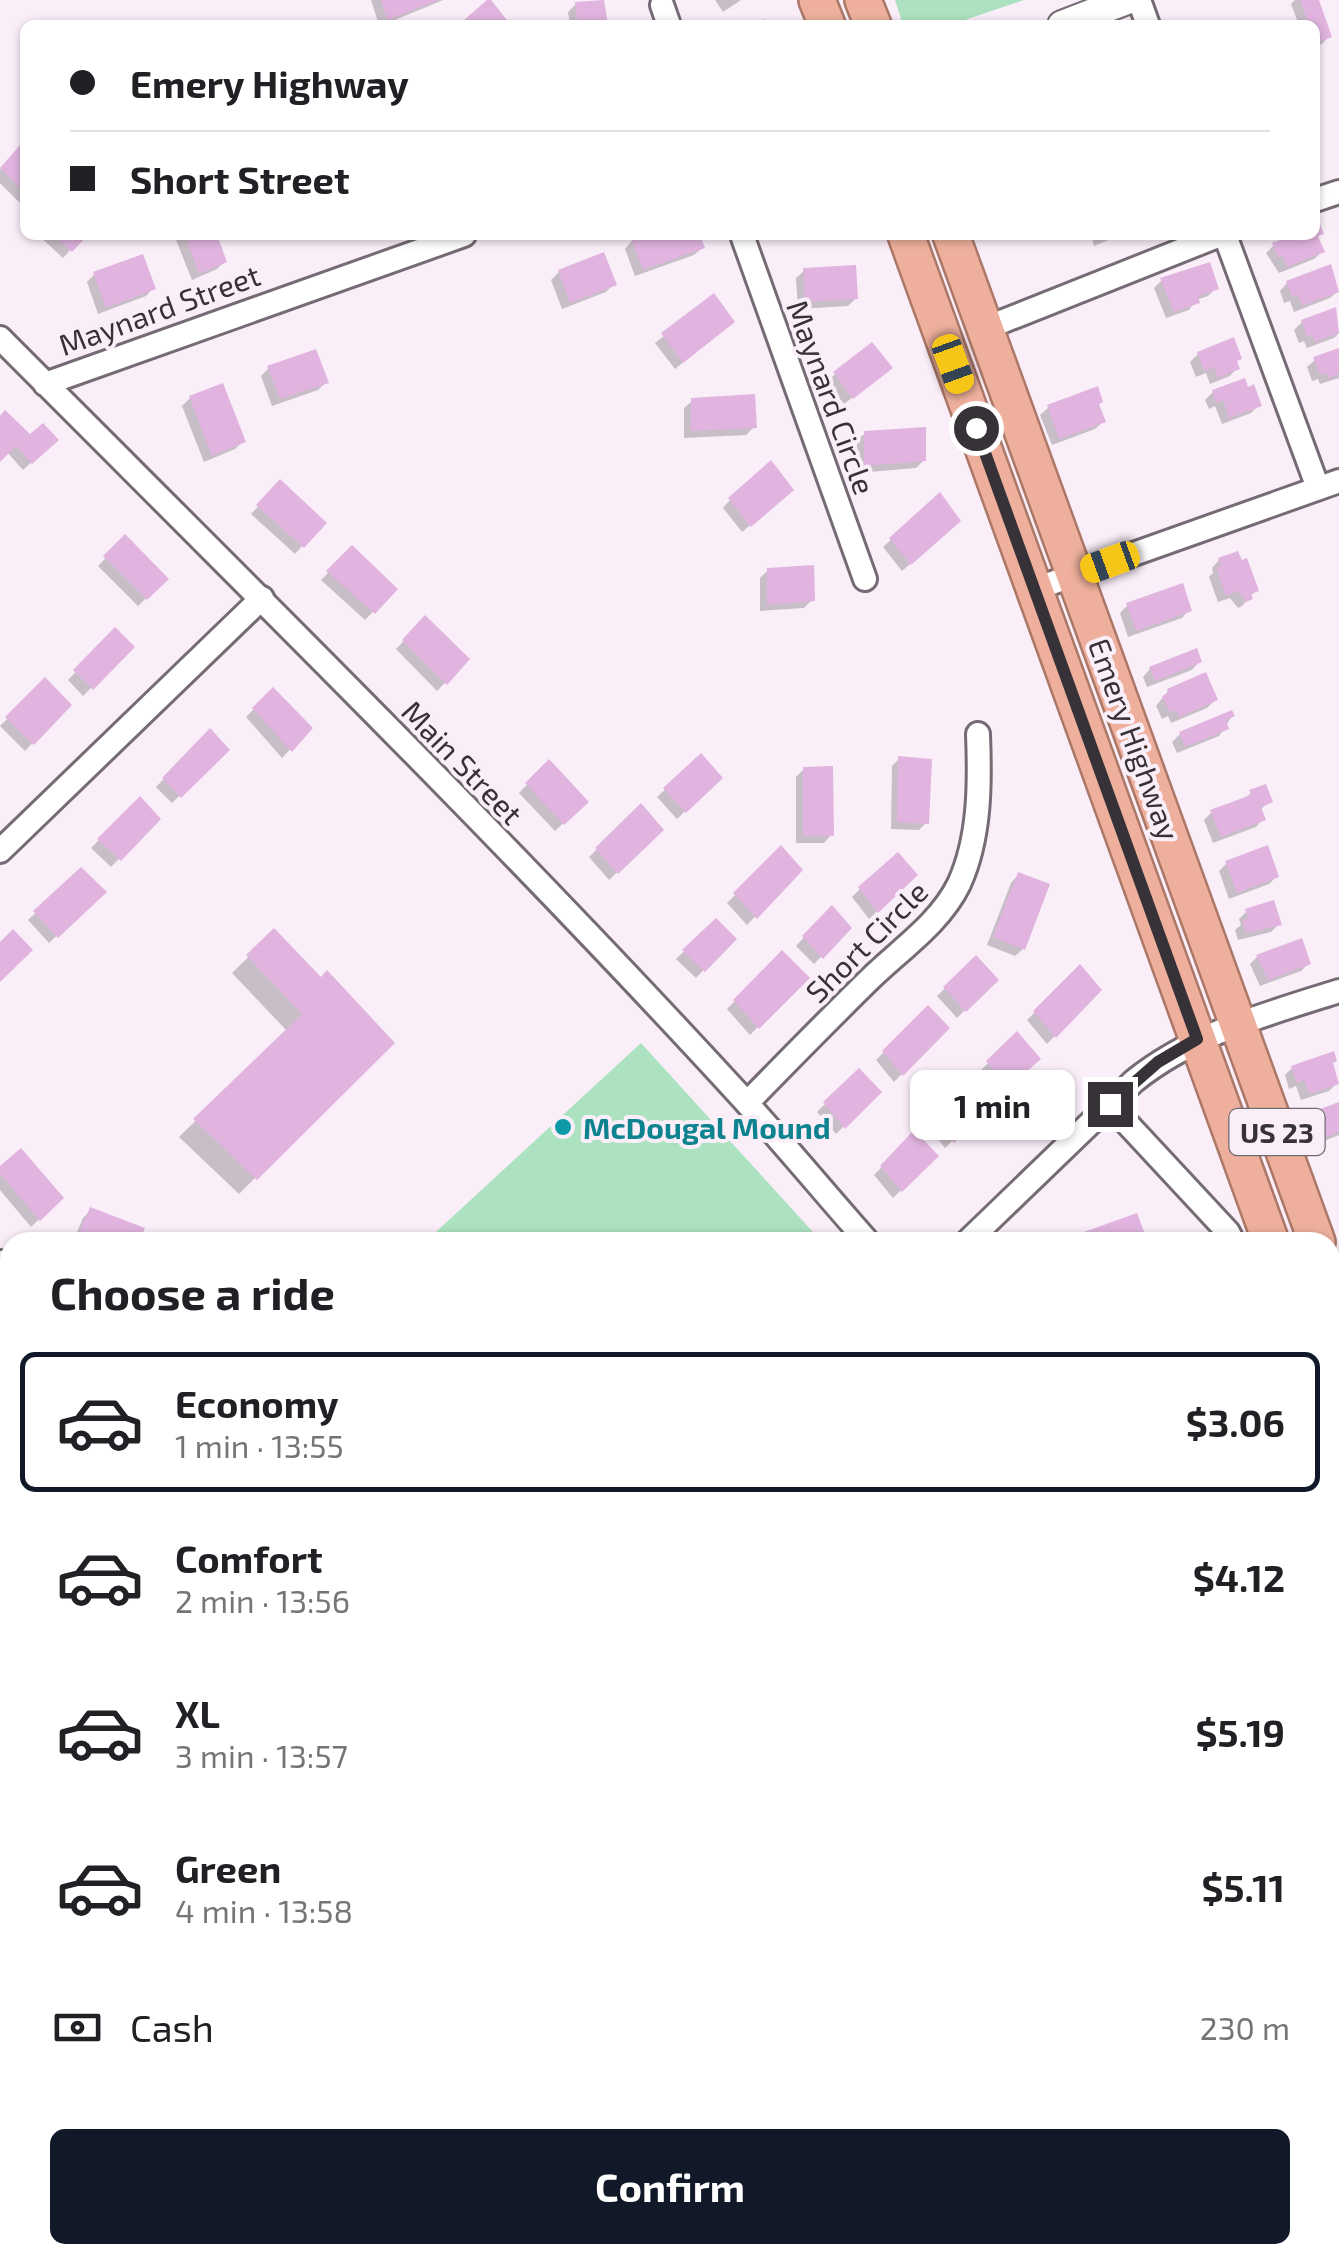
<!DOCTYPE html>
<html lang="en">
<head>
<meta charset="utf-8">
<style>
	body { margin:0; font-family:"Exo 2",sans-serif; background:#f2f2f2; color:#202124; height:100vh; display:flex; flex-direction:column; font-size:38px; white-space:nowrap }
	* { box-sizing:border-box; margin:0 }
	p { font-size:32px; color:#757577 }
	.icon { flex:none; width:55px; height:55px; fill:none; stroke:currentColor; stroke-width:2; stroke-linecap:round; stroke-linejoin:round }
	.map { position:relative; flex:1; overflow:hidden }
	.sheet { position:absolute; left:0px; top:1232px; width:1340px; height:1032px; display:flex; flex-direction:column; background:#fff; border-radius:30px 30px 0 0; box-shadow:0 2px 8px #0004 }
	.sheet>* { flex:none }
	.guide { position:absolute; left:20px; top:20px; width:1300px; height:220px; border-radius:15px; box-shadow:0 2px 8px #0004; display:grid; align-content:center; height:220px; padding:0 50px; background:#fff }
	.end { position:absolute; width:45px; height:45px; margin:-22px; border:12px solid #373237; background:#fff; box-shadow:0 0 0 5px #fff }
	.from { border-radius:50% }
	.bubble { position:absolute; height:70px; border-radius:15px; background:#fff; box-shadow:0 2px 8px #0004; font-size:32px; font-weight:700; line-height:70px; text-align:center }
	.car { position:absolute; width:30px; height:60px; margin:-30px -15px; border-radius:12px; box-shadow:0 0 8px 2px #0007; background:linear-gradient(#f5c518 24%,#345 0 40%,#f5c518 0 76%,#345 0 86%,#f5c518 0) }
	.guide b { display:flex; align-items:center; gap:35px; height:95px; font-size:38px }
	.guide b+b { border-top:2px solid #e0e0e0 }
	.guide i { width:25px; height:25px; background:#202124 }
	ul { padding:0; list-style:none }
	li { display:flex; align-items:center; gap:30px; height:140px; margin:0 20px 15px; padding:0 30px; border:5px solid transparent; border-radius:15px }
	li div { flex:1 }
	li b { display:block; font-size:38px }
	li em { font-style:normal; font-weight:700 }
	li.on { border-color:#111827 }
	li>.icon { width:90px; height:90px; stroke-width:1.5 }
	h2 { padding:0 50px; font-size:45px; line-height:120px }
	.pay { display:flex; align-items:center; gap:25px; height:110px; padding:0 50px; font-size:38px }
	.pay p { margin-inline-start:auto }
	.cta { display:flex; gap:20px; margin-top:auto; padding:20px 50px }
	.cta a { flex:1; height:115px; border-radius:15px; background:#111827; color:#fff; font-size:40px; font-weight:700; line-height:115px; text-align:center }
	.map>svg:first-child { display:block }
</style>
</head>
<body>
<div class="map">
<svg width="1339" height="2263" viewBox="0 0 1339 2263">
	<rect width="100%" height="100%" fill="#faeef9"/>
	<g fill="#ace2c0">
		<polygon points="895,0 1024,0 950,25 903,25"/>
		<polygon points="641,1043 822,1242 425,1242"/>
		<polygon points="10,1505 10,2255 1330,2255 1330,1783 1339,1793 1339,2263 0,2263 0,1509"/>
	</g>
	<g fill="#0003">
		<polygon points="371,0 443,0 383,25 379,25"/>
		<polygon points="715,0 741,0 723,12"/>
		<polygon points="1295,0 1317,0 1329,36 1322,44 1315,46 1315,25 1299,25 1291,4"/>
		<polygon points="576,4 605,25 570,25 568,12"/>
		<polygon points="765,19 768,25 751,25"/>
		<polygon points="21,147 25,152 25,202 22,205 0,183 0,170"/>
		<polygon points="1315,229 1321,234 1316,238 1322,252 1314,259 1279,273 1266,253 1274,245 1300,235 1315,235"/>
		<polygon points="38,235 84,235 63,258"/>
		<polygon points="174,235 215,235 224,262 217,269 192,280"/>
		<polygon points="648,235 697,235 702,248 694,255 635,276 625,249 632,241"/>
		<polygon points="1091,235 1121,235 1094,246"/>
		<polygon points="804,271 856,298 848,306 798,309 796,278"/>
		<polygon points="559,272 614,284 606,292 562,309 551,280"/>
		<polygon points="95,274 153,288 146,296 98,314 87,282"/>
		<polygon points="1162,280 1216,288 1208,296 1196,300 1189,310 1166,318 1154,288"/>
		<polygon points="1287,283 1338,291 1330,298 1294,312 1290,301 1284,303 1280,291"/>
		<polygon points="713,297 724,329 675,369 655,343"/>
		<polygon points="1334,310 1339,333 1334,338 1307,348 1304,341 1299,343 1294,330 1302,322"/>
		<polygon points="1339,351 1339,378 1320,384 1318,379 1312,381 1307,367 1315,360"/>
		<polygon points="1198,354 1235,362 1237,368 1230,376 1210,384 1206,373 1196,377 1190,362"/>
		<polygon points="269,368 326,382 318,390 272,406 261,376"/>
		<polygon points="835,374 882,375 844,404 827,382"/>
		<polygon points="1213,392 1259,405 1251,413 1222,424 1215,406 1209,409 1205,400"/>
		<polygon points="190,398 243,441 235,449 204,462 182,406"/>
		<polygon points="692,401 754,427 746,435 684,438 684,408"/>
		<polygon points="1097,405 1103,422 1095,429 1052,445 1040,415 1048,408"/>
		<polygon points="0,419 30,437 56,440 23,470 7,452 0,459"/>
		<polygon points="865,433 924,460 916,468 857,473 857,441"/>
		<polygon points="280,483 323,523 295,554 251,514"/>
		<polygon points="939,496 950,529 902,571 883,547"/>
		<polygon points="783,498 742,532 723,508 730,500"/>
		<polygon points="125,538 166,579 138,606 98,566"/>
		<polygon points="352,549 395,589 365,620 321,580"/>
		<polygon points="1219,560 1256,590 1242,606 1238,608 1230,598 1218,602 1209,577 1213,573 1212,568"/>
		<polygon points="768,570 812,600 804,608 760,611 760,578"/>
		<polygon points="1128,605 1189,610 1182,618 1128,637 1120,613"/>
		<polygon points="425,619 467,659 437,691 396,649"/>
		<polygon points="115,631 132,647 83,696 68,680"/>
		<polygon points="1199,662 1192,670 1147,687 1143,677 1150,669"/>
		<polygon points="45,681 68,705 25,751 0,726"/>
		<polygon points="273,690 310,728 282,758 246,717"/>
		<polygon points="1168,691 1215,700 1207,708 1171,723 1168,716 1162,719 1156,706"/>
		<polygon points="1232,716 1219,736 1177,753 1172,742 1180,734"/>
		<polygon points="210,731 227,750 172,803 156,787"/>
		<polygon points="701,757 720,778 677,819 657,797"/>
		<polygon points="899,759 926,823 919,830 891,829 892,766"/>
		<polygon points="549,762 585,802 555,831 519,793"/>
		<polygon points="804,769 831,835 824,843 796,843 796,777"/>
		<polygon points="1251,793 1270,801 1260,810 1263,819 1256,827 1213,843 1204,820 1212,812 1242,801"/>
		<polygon points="140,799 158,819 111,867 91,848"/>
		<polygon points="641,806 660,830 609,880 589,857"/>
		<polygon points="781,849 800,870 747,925 727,903"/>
		<polygon points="1227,863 1277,876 1269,884 1229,899 1219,871"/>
		<polygon points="81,870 103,892 49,943 28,920"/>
		<polygon points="915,875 869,919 852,897 860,889"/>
		<polygon points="1018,875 1023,949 1015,956 987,945 1011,883"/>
		<polygon points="832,908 849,928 814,964 796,946"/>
		<polygon points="1247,911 1279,924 1271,932 1238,940 1235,930 1241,925 1239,919"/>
		<polygon points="716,921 733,939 696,978 676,959"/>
		<polygon points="274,932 321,980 391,1043 239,1194 179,1137 287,1031 232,973"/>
		<polygon points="782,954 806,978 750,1035 727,1009"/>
		<polygon points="1257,957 1308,964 1301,971 1260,986 1250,964"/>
		<polygon points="975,959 995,980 957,1018 937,996"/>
		<polygon points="1080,968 1099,990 1047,1044 1027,1020"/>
		<polygon points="928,1009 947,1028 894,1082 876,1060"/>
		<polygon points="1017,1035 1038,1059 999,1094 980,1071"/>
		<polygon points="1331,1064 1337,1083 1329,1091 1301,1100 1296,1086 1289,1089 1285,1075 1292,1068"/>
		<polygon points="858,1072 878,1092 836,1134 817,1112"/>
		<polygon points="966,1088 986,1108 945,1148 926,1124"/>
		<polygon points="1339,1103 1339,1135 1314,1145 1306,1122 1313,1114"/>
		<polygon points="914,1134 936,1156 893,1198 874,1175"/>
		<polygon points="0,1169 61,1198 31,1227 0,1190"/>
		<polygon points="91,1210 141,1229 136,1242 73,1242 83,1218"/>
		<polygon points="1136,1216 1146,1242 1075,1242 1082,1235"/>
		<polygon points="0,1362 10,1371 0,1383"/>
	</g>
	<g fill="#e0b4df">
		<polygon points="381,0 439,0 387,20"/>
		<polygon points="487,0 491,0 511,25 468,25 464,20"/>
		<polygon points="604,0 608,25 578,25 575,2"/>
		<polygon points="1300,0 1319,0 1332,37 1316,43 1315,25 1309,25"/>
		<polygon points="21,144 25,148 25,193 0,168"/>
		<polygon points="1320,224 1324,234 1318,236 1325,252 1287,267 1283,256 1278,258 1272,243 1293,235 1315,235 1315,226"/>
		<polygon points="53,235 88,235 72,252"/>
		<polygon points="185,235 217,235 227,262 199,274"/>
		<polygon points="641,235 700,235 705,248 643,270 631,239"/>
		<polygon points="604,252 617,285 570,303 558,270"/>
		<polygon points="143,254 156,289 106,308 93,272"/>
		<polygon points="1210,262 1219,289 1198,296 1200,303 1174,312 1160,278"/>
		<polygon points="1331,264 1339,292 1302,306 1298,295 1292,297 1286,281"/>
		<polygon points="856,265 858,299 805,302 803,268"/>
		<polygon points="714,293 735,322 683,363 661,333"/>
		<polygon points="1336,307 1339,333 1315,342 1312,335 1307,337 1301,320"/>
		<polygon points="1234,337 1242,359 1237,361 1240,369 1218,378 1214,367 1204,371 1197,352"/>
		<polygon points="872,342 893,368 853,399 833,372"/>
		<polygon points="1339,348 1339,374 1328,378 1326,373 1320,375 1313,357"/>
		<polygon points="316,349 329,383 280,399 267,366"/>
		<polygon points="1245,378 1248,387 1254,384 1262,406 1229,418 1223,400 1216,403 1212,390"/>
		<polygon points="223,383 246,442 212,456 189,396"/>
		<polygon points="1098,386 1103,402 1099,404 1106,422 1059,439 1047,405"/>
		<polygon points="755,394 757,428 691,431 691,398"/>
		<polygon points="5,410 30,434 43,423 59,440 32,464 16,446 0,462 0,416"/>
		<polygon points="926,427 926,461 864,466 864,431"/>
		<polygon points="771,460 794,490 751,527 728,498"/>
		<polygon points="280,479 327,523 304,548 256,505"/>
		<polygon points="940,492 961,521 911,565 889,538"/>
		<polygon points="125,534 169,579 147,600 103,556"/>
		<polygon points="352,545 398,589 375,614 326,571"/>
		<polygon points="1238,551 1242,560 1247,558 1259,591 1251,594 1253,599 1246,602 1238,591 1226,596 1216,567 1221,566 1218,558"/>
		<polygon points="814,565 815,601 767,605 767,568"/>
		<polygon points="1183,583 1192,611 1136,631 1126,603"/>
		<polygon points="425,615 470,659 447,685 402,640"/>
		<polygon points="115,627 135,647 93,690 73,670"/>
		<polygon points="1197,648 1202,662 1155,681 1149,667"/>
		<polygon points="1206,672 1218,700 1179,717 1176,710 1170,713 1162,696 1168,693 1167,689"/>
		<polygon points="45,677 72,705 34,745 5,717"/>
		<polygon points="273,687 313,728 292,752 252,708"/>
		<polygon points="1232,710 1235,716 1226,720 1229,729 1185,747 1179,732"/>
		<polygon points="210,728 230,750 181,798 162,778"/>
		<polygon points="701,753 723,778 686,813 663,788"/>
		<polygon points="898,756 932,759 929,824 897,822"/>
		<polygon points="549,759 589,802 564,825 525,783"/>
		<polygon points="833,766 834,836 803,836 803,767"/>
		<polygon points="1266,784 1273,802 1261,807 1266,820 1221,837 1210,810 1251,795 1249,790"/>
		<polygon points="140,796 161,819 121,861 97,839"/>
		<polygon points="641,803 664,830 618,874 595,848"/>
		<polygon points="781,845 803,870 757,919 733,893"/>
		<polygon points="1268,845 1279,877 1237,893 1225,861"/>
		<polygon points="898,852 918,875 878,913 858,887"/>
		<polygon points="81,867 107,892 58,938 33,911"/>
		<polygon points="1018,872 1050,884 1025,950 993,937"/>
		<polygon points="1274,900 1282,925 1246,933 1242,920 1248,918 1245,909"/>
		<polygon points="832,905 852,928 823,959 802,936"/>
		<polygon points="716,918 737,939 705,972 682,950"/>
		<polygon points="274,928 321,977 327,970 395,1043 257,1180 193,1119 302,1014 246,955"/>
		<polygon points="13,929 33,950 0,982 0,942"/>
		<polygon points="1302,938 1311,964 1268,980 1256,955"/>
		<polygon points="782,950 810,978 759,1029 733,1000"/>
		<polygon points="976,955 999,980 966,1012 943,987"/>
		<polygon points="1080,964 1102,990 1056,1038 1033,1011"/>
		<polygon points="928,1005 950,1028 903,1076 882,1051"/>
		<polygon points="1017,1031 1041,1059 1008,1088 986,1061"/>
		<polygon points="1334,1051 1337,1061 1333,1063 1339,1084 1309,1094 1304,1080 1297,1083 1291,1066"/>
		<polygon points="859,1068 882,1092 845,1129 823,1102"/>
		<polygon points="966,1084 990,1108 954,1143 932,1114"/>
		<polygon points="1339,1102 1339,1132 1322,1139 1312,1112"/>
		<polygon points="914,1130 939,1156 902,1192 880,1166"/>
		<polygon points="21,1148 64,1198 40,1221 0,1174 0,1166"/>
		<polygon points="90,1207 145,1228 139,1242 99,1242 79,1234"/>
		<polygon points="1137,1213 1148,1242 1084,1242 1081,1233"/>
	</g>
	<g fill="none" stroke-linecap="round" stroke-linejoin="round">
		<g stroke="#756b74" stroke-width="28">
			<g id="minor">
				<polyline points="1139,0 1148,25"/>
				<polyline points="662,5 669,25"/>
				<polyline points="1315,200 1339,192"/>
				<polyline points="742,235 865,579"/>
				<polyline points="1225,235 1318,488"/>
				<polyline points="986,328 1220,235"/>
				<path d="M0 338C251 590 504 838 744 1100 787 1147 827 1196 868 1242"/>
				<polyline points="45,384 464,235"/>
				<polyline points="1035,589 1339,481"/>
				<polyline points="0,851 262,598"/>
				<path d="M747 1103C788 1061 829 1019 871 978 901 949 940 923 959 884 980 838 980 784 978 734"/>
				<polyline points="1109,1104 1228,1232 1233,1242"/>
				<path d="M967 1242 1134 1081C1194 1033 1267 1014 1339 991"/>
				<polyline points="0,1262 10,1273"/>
			</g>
		</g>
		<g stroke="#756b74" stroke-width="32">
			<polyline id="tertiary" points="1062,25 1127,0"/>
		</g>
		<g stroke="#ab7868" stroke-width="40">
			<g id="trunk">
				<polyline points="817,0 827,25"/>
				<polyline points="863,0 873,25"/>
				<polyline points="906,235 1271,1242"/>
				<polyline points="951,235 1317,1242"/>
				<polyline points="1330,1276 1339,1301"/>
				<polyline points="1330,1403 1339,1428"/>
			</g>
		</g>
		<use href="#minor" stroke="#fff" stroke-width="22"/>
		<use href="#tertiary" stroke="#fff" stroke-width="28"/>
		<use href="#trunk" stroke="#eeb09c" stroke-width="35"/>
	</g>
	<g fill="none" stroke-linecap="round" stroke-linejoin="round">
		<polyline stroke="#373237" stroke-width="12" points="976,428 1197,1039 1158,1062 1110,1104"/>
	</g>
	<circle fill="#0f9aa8" stroke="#faeef9" stroke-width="4" cx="563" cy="1127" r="10"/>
	<g text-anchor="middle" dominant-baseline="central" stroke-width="8" stroke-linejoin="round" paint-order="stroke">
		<rect fill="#faeef9" stroke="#726a71" stroke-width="2.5" x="1229.5" y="1109" width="95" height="46" rx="8"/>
		<g font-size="28" font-weight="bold" fill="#373237">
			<text x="1277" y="1132">US 23</text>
		</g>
		<g font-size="30" fill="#373237" stroke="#faeef9">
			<text transform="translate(159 309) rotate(-20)">Maynard Street</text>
			<text transform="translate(832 397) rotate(70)">Maynard Circle</text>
			<text transform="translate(1135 739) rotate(70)">Emery Highway</text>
			<text transform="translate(463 762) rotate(46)">Main Street</text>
			<text transform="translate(866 941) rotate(-45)">Short Circle</text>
		</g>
		<g font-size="30" font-weight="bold" fill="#0d838f" stroke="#faeef9" text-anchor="start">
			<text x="583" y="1127">McDougal Mound</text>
		</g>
	</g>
</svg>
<i class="end from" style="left:976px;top:428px"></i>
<i class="end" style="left:1110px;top:1104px"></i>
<div class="bubble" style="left:910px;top:1070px;width:165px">1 min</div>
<i class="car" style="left:953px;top:364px;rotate:160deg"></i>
<i class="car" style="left:1110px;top:562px;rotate:250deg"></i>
<div class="guide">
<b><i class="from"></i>Emery Highway</b>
<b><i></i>Short Street</b>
</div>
<section class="sheet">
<h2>Choose a ride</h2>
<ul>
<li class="on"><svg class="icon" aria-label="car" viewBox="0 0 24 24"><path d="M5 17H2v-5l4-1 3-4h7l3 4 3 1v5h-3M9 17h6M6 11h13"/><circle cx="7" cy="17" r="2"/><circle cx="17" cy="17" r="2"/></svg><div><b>Economy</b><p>1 min · 13:55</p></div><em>$3.06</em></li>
<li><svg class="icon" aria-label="car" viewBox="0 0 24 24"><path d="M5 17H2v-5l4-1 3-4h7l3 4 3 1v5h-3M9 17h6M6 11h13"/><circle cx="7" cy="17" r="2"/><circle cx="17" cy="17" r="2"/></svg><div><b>Comfort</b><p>2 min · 13:56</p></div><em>$4.12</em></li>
<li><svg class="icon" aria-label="car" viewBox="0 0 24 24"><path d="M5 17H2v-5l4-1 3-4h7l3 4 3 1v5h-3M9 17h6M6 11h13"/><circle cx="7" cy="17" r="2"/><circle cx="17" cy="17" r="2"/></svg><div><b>XL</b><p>3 min · 13:57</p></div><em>$5.19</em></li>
<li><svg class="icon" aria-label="car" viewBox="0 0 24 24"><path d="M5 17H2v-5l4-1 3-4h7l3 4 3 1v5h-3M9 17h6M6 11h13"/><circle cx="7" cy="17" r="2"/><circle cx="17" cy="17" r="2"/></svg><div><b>Green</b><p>4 min · 13:58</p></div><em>$5.11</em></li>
</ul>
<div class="pay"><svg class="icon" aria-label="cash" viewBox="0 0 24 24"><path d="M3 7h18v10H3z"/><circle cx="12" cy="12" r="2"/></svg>Cash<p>230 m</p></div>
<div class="cta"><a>Confirm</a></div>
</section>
</div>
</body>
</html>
